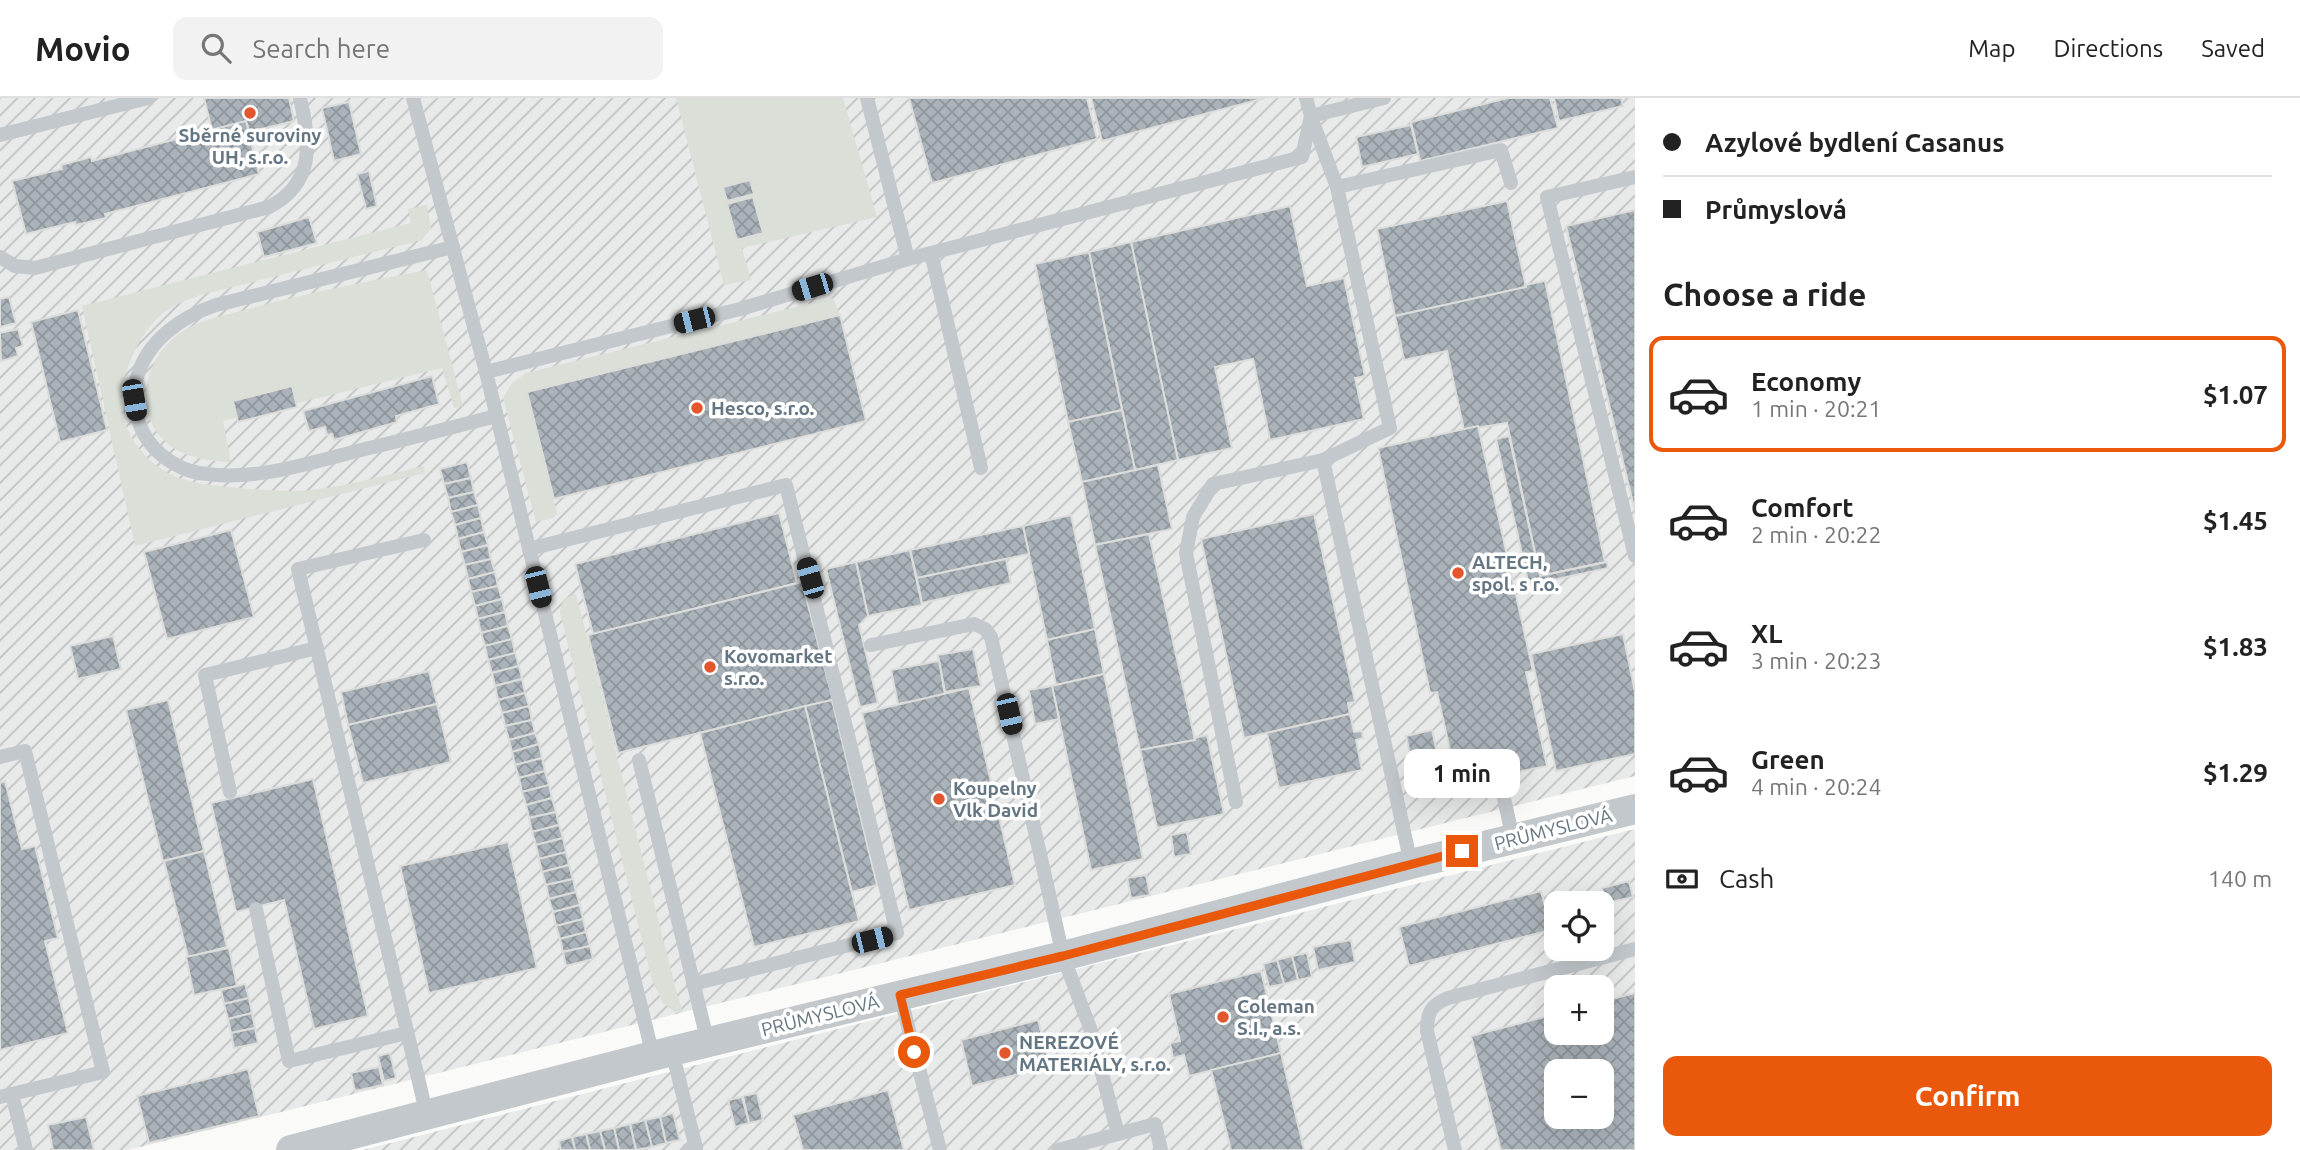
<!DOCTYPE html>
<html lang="en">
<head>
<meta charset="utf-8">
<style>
	body { margin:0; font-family:Ubuntu,sans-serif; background:#f2f2f2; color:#222; height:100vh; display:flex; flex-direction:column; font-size:26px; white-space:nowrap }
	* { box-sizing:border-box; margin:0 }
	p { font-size:23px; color:#767676 }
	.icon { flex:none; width:38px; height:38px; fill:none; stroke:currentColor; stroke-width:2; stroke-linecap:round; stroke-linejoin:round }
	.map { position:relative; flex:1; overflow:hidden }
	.panel { display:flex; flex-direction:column; background:#fff; width:665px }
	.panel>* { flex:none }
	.hud { display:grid; align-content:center; height:154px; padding:0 28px; background:#fff }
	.tools { position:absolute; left:1544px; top:793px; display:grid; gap:14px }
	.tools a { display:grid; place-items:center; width:70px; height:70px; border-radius:14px; background:#fff; box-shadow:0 7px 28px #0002; font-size:35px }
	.end { position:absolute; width:32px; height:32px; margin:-16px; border:9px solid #ea580c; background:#fff; box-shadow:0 0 0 4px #fff }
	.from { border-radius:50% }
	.bubble { position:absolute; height:49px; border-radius:14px; background:#fff; box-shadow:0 7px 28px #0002; font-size:23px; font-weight:700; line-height:49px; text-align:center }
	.car { position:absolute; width:21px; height:42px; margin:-21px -10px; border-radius:9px; box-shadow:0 0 5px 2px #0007; background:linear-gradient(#222 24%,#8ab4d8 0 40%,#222 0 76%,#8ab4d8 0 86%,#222 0) }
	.hud b { display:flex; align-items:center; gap:24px; height:66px; font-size:26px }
	.hud b+b { border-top:2px solid #e0e0e0 }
	.hud i { width:18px; height:18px; background:#222 }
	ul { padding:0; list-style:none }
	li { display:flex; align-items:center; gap:21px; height:116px; margin:0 14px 10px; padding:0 14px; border:4px solid transparent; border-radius:14px }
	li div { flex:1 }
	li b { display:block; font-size:26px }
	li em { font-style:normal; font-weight:700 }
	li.current { border-color:#ea580c }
	li>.icon { width:63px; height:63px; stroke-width:1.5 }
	h2 { padding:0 28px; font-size:32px; line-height:84px }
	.pay { display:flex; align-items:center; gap:18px; height:77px; padding:0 28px; font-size:26px }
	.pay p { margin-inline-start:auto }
	.button { display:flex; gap:14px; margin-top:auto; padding:14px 28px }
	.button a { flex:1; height:80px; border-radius:14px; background:#ea580c; color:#fff; font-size:28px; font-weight:700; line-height:80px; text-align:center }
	header { display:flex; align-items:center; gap:42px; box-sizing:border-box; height:98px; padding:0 35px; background:#fff; border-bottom:2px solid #e0e0e0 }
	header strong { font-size:33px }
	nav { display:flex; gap:38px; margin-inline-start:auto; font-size:24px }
	.search { width:490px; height:63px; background:#f2f2f2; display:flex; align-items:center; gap:18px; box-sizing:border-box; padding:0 24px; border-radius:14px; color:#767676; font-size:26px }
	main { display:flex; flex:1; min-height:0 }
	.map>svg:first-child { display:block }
</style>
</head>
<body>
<header>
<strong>Movio</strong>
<div class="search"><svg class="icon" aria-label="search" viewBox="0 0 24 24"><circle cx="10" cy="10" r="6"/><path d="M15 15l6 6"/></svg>Search here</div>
<nav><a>Map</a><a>Directions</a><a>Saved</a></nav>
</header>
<main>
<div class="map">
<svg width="1635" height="1052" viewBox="0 0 1635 1052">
	<defs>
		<pattern id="industrial-furrows" width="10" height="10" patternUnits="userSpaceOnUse" patternTransform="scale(1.75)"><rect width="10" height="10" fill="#e8e9e9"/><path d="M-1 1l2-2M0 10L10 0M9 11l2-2" fill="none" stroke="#c0c1c2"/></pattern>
		<pattern id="building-cross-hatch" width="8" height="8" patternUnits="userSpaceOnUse" patternTransform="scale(1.75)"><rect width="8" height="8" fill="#aab3b9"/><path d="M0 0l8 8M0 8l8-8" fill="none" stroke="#8e969c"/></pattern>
	</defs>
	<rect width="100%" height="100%" fill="#fafaf8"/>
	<g fill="url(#industrial-furrows)" fill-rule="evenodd">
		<polygon points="0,0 1635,0 1635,678 128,1052 0,1052"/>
		<path d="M1635 731V1052H363L873 922ZM1556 805H1601V850H1556ZM1556 889H1601V934H1556ZM1556 973H1601V1018H1556Z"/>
	</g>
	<g fill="#dadfd7">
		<polygon points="676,0 843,0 877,119 742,150 751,182 724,187"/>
		<path d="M427 107 431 130 422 142 200 197C187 202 173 207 162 216 137 237 116 285 123 317 129 346 154 372 182 381 201 387 220 388 240 390 266 392 293 395 319 391 354 387 389 376 424 368L425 375 135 448 82 208 411 125 408 111Z"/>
		<path d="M427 172 463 308 454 310 442 270 223 323 231 364C200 363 165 356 151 324 137 290 154 250 185 232 203 221 225 217 245 212 305 195 366 184 427 172Z"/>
		<polygon points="833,200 840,217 527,294 557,416 553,420 536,424 503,300 512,285 526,275"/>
		<path d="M576 496 677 896 683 914 676 915 663 905 652 882 560 515C561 504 565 498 576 496Z"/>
	</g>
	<g fill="url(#building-cross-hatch)" stroke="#dcdcda" stroke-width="2" fill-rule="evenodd">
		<polygon points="204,0 289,0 294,23 249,34 246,23 212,32"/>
		<polygon points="909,0 1087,0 1097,41 932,85"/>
		<polygon points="1091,0 1265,0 1102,43"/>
		<polygon points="1508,0 1550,0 1558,30 1420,63 1411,24"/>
		<polygon points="1554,0 1621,0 1623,8 1559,23"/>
		<polygon points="349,4 361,56 334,63 322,10"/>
		<polygon points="246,23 259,76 105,116 106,120 76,127 75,124 26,136 12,83 62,71 61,67 91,59 92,63"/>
		<polygon points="1411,27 1418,56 1362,69 1356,39"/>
		<polygon points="369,73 377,108 366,111 357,76"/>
		<polygon points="750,82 754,96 727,103 723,89"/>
		<polygon points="753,99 763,135 737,142 727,106"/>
		<polygon points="1507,103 1526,189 1395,218 1377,131"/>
		<polygon points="1290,108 1307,188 1344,180 1365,278 1355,280 1364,321 1270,342 1253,261 1215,269 1232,350 1178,362 1131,144"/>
		<polygon points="1635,112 1635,413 1566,128"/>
		<polygon points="309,119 317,145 264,159 257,134"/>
		<polygon points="1131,144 1178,362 1135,372 1089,154"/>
		<polygon points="1089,154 1122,312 1068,324 1035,166"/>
		<polygon points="1545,183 1605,464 1540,478 1507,325 1464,332 1447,253 1404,262 1395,218 1526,189 1525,187"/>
		<polygon points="9,199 16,225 0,229 0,201"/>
		<polygon points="78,212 107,332 60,344 31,224"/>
		<polygon points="840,217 866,323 554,401 527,294"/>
		<polygon points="18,231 23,248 16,250 18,258 1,263 0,235"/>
		<polygon points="432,278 439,306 396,318 397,324 334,342 332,336 327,337 325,329 309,333 303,313"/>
		<polygon points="292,288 297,309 238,324 233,303"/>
		<polygon points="1122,312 1135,372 1082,384 1068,324"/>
		<polygon points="1478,328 1533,573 1526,574 1547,668 1522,673 1515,681 1504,687 1492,687 1482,682 1419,696 1406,638 1432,632 1439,664 1452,661 1437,594 1430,595 1378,350"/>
		<polygon points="1509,338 1540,478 1607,464 1608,470 1529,487 1496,341"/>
		<polygon points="467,364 471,380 444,386 440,371"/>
		<polygon points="1158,367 1172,431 1095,447 1082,384"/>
		<polygon points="471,380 474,394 448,400 444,386"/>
		<polygon points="474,394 478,407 451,414 448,400"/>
		<polygon points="478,407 481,420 455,427 451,414"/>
		<polygon points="779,415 797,485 593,536 575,466"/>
		<polygon points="1314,416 1355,604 1348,605 1350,616 1244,640 1201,441"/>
		<polygon points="1071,417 1095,531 1047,542 1023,428"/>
		<polygon points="481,420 484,434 458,441 455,427"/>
		<polygon points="1023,428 1029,456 917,480 910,452"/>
		<polygon points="231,432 254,519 167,541 144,454"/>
		<polygon points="484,434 488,447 461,454 458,441"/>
		<polygon points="1149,436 1195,642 1140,652 1095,447"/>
		<polygon points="488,447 491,461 465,467 461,454"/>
		<polygon points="910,452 922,507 868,518 856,464"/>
		<polygon points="491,461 495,474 468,481 465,467"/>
		<polygon points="1006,461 1011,485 922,505 917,480"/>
		<polygon points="856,464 868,518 859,527 878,605 860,609 826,471"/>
		<polygon points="495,474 498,488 471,494 468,481"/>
		<polygon points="802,484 833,602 618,655 588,537"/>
		<polygon points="498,488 502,501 475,508 471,494"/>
		<polygon points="502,501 505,514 478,521 475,508"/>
		<polygon points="505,514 508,528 481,535 478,521"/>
		<polygon points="508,528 512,541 485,548 481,535"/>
		<polygon points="1095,531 1104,576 1056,587 1047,542"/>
		<polygon points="1623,536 1635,594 1635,656 1556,673 1531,556"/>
		<polygon points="113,538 121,571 78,581 70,548"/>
		<polygon points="512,541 515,555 488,562 485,548"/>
		<polygon points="973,551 981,588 945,594 938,557"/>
		<polygon points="515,555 519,568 492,575 488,562"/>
		<polygon points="939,563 945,597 898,606 891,572"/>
		<polygon points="519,568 522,581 495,588 492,575"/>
		<polygon points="429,573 437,606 348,627 341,594"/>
		<polygon points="1104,576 1143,761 1091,772 1052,588"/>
		<polygon points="522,581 525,595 498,602 495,588"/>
		<polygon points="1052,588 1059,621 1035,626 1029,592"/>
		<polygon points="969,590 1015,787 909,812 862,615"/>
		<polygon points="525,595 529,608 502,615 498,602"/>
		<polygon points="168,602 204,753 163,763 126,612"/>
		<polygon points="832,602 877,787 852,794 805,608"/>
		<polygon points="437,606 451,664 363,685 348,627"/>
		<polygon points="529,608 532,622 505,628 502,615"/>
		<polygon points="805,608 859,823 754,849 700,635"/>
		<polygon points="1350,616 1354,634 1362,633 1363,640 1356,642 1362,672 1279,690 1267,635"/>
		<polygon points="532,622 535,635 509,642 505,628"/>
		<polygon points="535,635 539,646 512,654 509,642"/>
		<polygon points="1207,637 1224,716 1157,730 1140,652 1195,642 1194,640"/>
		<polygon points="539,646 542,660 515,667 512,654"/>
		<polygon points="542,660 545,673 519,680 515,667"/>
		<polygon points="545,673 549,687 522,694 519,680"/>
		<polygon points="313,681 368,918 314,931 284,802 236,814 211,705"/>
		<polygon points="5,683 22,751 35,748 58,840 45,843 68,935 0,952 0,685"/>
		<polygon points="549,687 552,700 526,707 522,694"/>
		<polygon points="552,700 556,714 529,720 526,707"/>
		<polygon points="556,714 559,727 532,734 529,720"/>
		<polygon points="559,727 563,740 536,747 532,734"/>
		<polygon points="1187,734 1191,756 1174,759 1171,737"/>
		<polygon points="563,740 566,754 539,761 536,747"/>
		<polygon points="508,744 537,870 429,895 400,768"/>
		<polygon points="204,753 227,849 188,859 164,763"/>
		<polygon points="566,754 569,767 542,774 539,761"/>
		<polygon points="569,767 573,781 546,787 542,774"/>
		<polygon points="1146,777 1150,797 1131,800 1127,780"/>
		<polygon points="573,781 576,794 549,801 546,787"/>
		<polygon points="1629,783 1633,799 1606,805 1602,790"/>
		<polygon points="1541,793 1551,832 1409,868 1399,829"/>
		<polygon points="576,794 580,807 553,814 549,801"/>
		<polygon points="580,807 583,821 556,828 553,814"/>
		<polygon points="583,821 586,834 560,841 556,828"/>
		<polygon points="586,834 590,848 563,854 560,841"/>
		<polygon points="1351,842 1355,864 1318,872 1313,849"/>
		<polygon points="590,848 593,861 566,868 563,854"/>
		<polygon points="229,850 237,888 194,897 186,859"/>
		<polygon points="1307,855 1312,879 1298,882 1292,858"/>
		<polygon points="1292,858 1298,882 1284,886 1277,862"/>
		<polygon points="1277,862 1284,886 1269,889 1263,866"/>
		<polygon points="1261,873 1281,955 1189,978 1184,957 1173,960 1170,945 1180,943 1169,896"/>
		<polygon points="245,886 249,900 224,906 221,892"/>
		<path d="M1635 895V1052H1501L1471 938 1556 916V934H1601V904ZM1556 973H1601V1018H1556Z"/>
		<polygon points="249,900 252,915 228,921 224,906"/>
		<polygon points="252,915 255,930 231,935 228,921"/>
		<polygon points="1038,922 1050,968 972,988 961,942"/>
		<polygon points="255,930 258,945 234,950 231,935"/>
		<polygon points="390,955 396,980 384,983 378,958"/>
		<polygon points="1281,955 1304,1052 1231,1052 1211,972"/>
		<polygon points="379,969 383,987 355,993 351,975"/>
		<polygon points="248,971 259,1018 149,1045 137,998"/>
		<polygon points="888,992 904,1052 803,1052 793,1017"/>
		<polygon points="757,995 763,1022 749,1025 743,998"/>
		<polygon points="742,999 749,1025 735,1029 728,1002"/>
		<polygon points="673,1015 680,1042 666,1045 660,1019"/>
		<polygon points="86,1019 94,1052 53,1052 48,1027"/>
		<polygon points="660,1019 666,1045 652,1049 645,1022"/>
		<polygon points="645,1022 652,1049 636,1052 630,1026"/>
		<polygon points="630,1026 636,1052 619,1052 614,1030"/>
		<polygon points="614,1030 619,1052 605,1052 600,1033"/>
		<polygon points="600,1033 605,1052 590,1052 586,1036"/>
		<polygon points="586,1036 590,1052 575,1052 572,1039"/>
		<polygon points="572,1039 575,1052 561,1052 559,1043"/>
	</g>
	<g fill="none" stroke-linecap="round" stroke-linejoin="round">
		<g stroke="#c3c8cc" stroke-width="14">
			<polyline points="413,0 486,274 653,958"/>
			<polyline points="867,0 908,161 1302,59 1311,18"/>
			<polyline points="1306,0 1311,18 1384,0"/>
			<polyline points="1311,19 1337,89 1390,330 1323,362"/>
			<polyline points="0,37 148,0"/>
			<polyline points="1635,79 1547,99 1635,458"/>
			<polyline points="1337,89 1501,52 1511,85"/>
			<path d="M453 149 216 207C181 219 148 242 137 279 132 297 135 320 144 336 155 356 177 371 199 375 252 384 306 366 357 353 403 342 450 330 496 318"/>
			<polyline points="931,155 981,370"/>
			<path d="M0 159 15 168 35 170 269 109C316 85 310 43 300 0"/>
			<polyline points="486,274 740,211 908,161"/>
			<polyline points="424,442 298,471 427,1018"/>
			<polyline points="529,451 786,387 897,835 693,886"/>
			<polyline points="871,547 974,526 985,531 991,539 1063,858 1090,930 1118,1036 1058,1052"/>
			<polyline points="0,659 25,653 103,974 0,999"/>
			<polyline points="639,662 708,945"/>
			<polyline points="230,694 205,577 317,550"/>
			<polyline points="1503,696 1513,741"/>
			<polyline points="1236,704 1186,455 1193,419 1213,386 1323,362 1411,766"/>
			<polyline points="256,811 289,963 407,935"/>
			<polyline points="900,897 940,1052"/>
			<polyline points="672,953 696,1050 688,1052"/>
			<polyline points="12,996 26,1052"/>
			<polyline points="1118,1036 1155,1026 1161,1052"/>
			<path d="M1455 1052 1427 933C1427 914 1431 907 1448 900L1635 851"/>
		</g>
		<polyline stroke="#c3c8cc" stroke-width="30" points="291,1052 672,953 1063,858 1411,766 1635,711"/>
	</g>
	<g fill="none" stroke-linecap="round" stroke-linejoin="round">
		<polyline stroke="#ea580c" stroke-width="9" points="914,954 900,897 1063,858 1462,753"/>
	</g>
	<g fill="#e4572e" stroke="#fff" stroke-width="2.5">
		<circle cx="250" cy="15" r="7"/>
		<circle cx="697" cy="310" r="7"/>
		<circle cx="1458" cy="475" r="7"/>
		<circle cx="710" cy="569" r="7"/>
		<circle cx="939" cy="701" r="7"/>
		<circle cx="1223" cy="919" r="7"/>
		<circle cx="1005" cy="955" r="7"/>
	</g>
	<g text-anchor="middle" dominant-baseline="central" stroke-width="7" stroke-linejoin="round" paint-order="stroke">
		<g font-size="19" font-weight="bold" fill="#657683" stroke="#fff" text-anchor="start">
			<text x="250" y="37" text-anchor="middle">Sběrné suroviny<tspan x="250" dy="22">UH, s.r.o.</tspan></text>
			<text x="711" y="310">Hesco, s.r.o.</text>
			<text x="1472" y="464">ALTECH,<tspan x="1472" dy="22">spol. s r.o.</tspan></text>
			<text x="724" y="558">Kovomarket<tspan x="724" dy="22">s.r.o.</tspan></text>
			<text x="953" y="690">Koupelny<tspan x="953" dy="22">Vlk David</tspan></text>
			<text x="1237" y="908">Coleman<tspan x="1237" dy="22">S.I., a.s.</tspan></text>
			<text x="1019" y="944">NEREZOVÉ<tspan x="1019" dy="22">MATERIÁLY, s.r.o.</tspan></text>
		</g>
		<g font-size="19" fill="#657683" stroke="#fff">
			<text transform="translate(1553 731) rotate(-14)">PRŮMYSLOVÁ</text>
			<text transform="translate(820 917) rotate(-14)">PRŮMYSLOVÁ</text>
		</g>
	</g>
</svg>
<div class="tools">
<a><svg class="icon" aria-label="locate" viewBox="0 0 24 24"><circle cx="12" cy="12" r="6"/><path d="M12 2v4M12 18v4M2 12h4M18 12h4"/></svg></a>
<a>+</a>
<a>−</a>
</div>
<i class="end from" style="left:914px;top:954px"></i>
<i class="end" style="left:1462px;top:753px"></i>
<div class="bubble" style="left:1404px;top:651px;width:116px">1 min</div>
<i class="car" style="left:812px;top:189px;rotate:253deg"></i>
<i class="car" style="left:694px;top:222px;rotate:256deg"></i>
<i class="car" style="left:134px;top:302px;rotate:170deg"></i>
<i class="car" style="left:810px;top:480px;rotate:344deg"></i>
<i class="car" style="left:538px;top:489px;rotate:166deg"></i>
<i class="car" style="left:1009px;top:616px;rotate:167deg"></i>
<i class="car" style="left:872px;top:842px;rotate:76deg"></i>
</div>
<section class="panel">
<div class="hud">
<b><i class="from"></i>Azylové bydlení Casanus</b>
<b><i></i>Průmyslová</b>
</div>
<h2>Choose a ride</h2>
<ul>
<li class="current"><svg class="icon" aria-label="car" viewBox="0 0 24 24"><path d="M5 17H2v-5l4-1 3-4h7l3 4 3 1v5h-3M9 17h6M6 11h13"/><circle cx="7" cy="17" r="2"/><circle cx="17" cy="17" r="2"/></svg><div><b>Economy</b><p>1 min · 20:21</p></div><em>$1.07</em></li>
<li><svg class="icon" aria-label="car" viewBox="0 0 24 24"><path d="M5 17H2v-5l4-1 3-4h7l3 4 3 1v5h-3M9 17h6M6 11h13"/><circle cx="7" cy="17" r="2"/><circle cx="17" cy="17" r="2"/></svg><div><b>Comfort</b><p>2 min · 20:22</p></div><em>$1.45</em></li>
<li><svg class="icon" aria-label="car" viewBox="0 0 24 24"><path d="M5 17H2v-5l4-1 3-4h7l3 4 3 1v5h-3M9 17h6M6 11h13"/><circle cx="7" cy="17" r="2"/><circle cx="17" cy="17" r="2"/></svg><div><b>XL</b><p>3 min · 20:23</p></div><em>$1.83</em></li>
<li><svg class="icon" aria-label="car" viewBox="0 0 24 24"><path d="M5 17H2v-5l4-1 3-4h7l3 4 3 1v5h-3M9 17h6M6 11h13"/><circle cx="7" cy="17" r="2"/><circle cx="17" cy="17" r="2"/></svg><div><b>Green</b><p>4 min · 20:24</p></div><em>$1.29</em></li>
</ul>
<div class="pay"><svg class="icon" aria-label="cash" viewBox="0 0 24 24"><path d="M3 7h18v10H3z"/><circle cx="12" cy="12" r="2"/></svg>Cash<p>140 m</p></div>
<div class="button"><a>Confirm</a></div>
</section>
</main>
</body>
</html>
